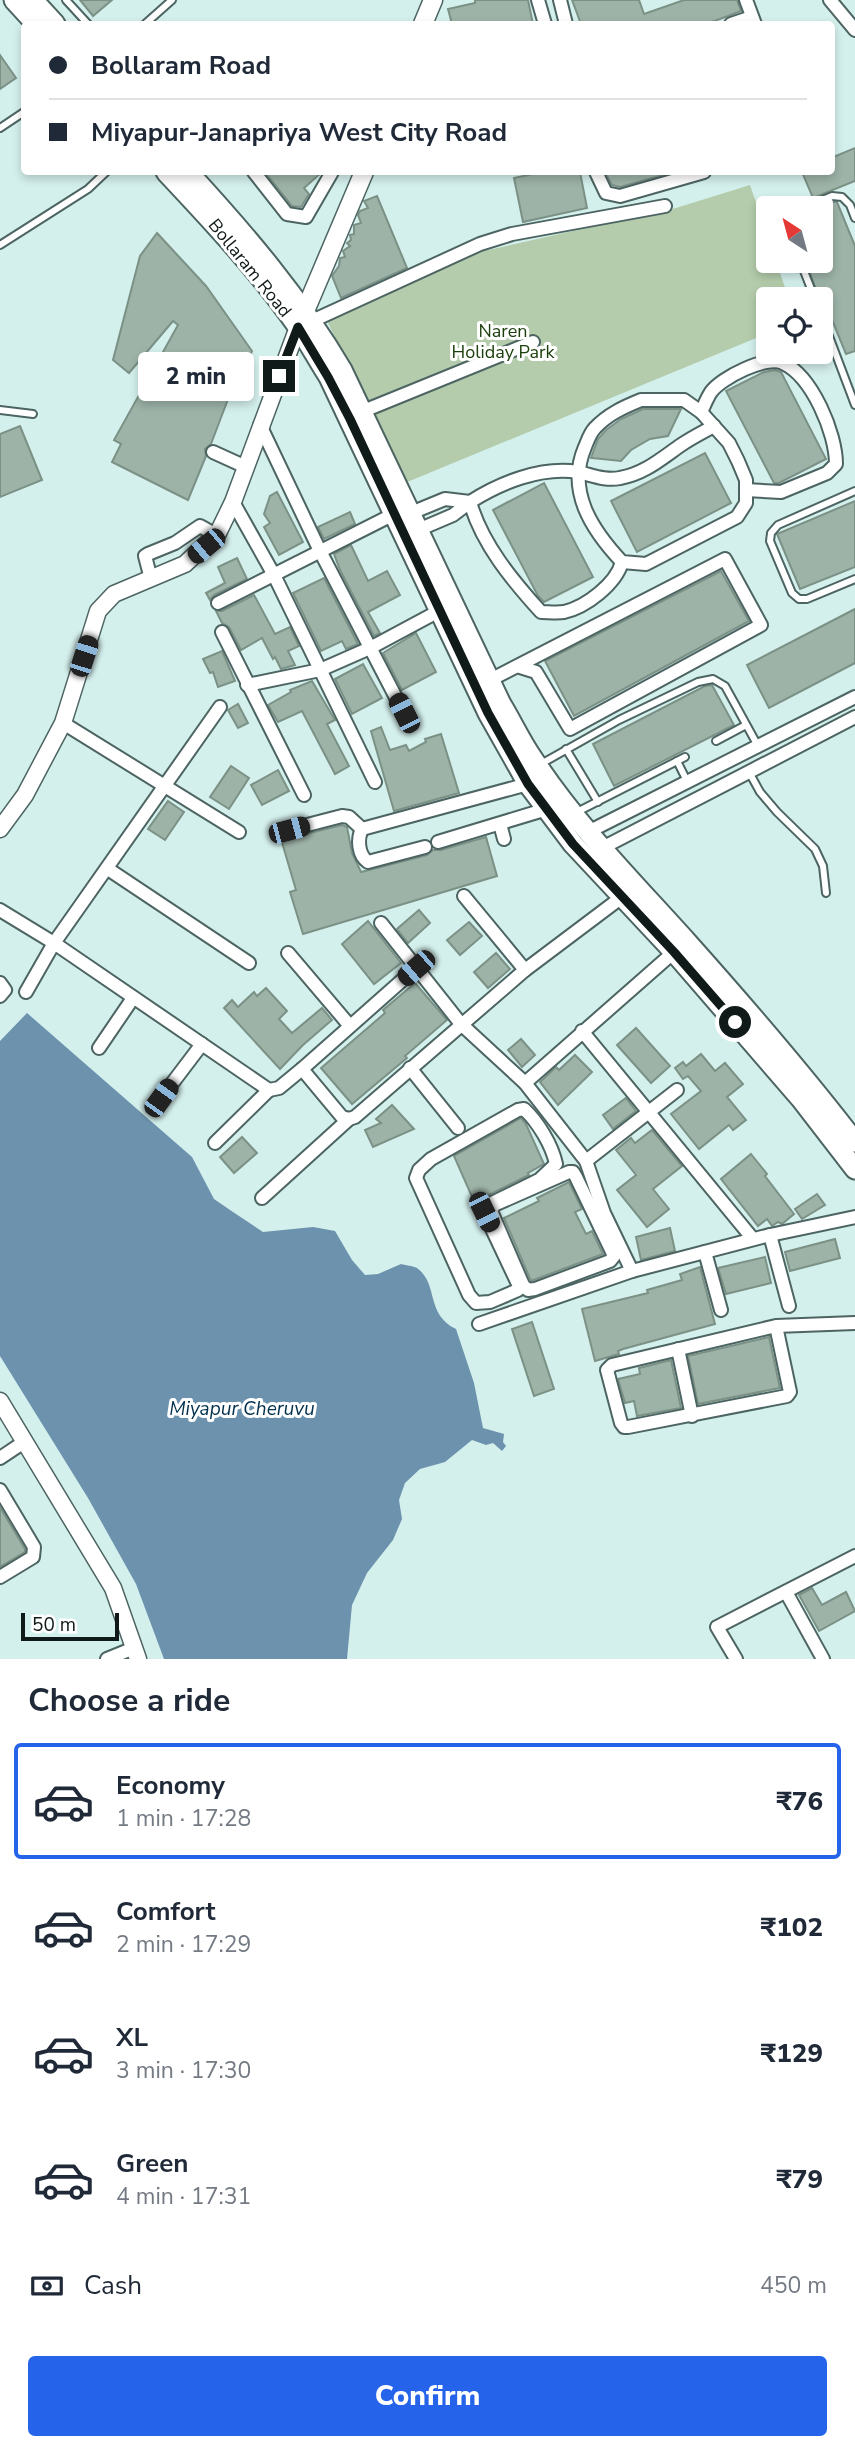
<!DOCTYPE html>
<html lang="en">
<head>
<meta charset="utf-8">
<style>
	body { margin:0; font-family:"Nunito Sans",sans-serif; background:#f2f2f3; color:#1f2937; height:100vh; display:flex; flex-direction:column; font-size:26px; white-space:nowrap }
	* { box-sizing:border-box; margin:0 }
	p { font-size:23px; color:#747a83 }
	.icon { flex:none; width:38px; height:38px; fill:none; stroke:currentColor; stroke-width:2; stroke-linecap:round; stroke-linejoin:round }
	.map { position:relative; height:1659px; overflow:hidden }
	.drawer { display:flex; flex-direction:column; background:#fff; flex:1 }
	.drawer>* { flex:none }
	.guide { position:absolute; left:21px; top:21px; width:814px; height:154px; border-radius:7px; box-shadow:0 4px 10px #0003; display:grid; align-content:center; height:154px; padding:0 28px; background:#fff }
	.needle { width:46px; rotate:324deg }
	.buttons { position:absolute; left:756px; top:196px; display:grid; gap:14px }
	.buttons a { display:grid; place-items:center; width:77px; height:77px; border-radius:7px; background:#fff; box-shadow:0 4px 10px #0003; font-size:35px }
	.scale { position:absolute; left:21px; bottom:18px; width:98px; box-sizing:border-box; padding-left:7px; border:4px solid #101a19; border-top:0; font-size:19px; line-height:24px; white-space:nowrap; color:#101a19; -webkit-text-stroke:5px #fff; paint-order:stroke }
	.end { position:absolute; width:32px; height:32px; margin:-16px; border:9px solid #101a19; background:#fff; box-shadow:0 0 0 4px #fff }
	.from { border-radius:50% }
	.bubble { position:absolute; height:49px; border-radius:7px; background:#fff; box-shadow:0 4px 10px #0003; font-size:23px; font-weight:800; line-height:49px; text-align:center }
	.car { position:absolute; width:21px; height:42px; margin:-21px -10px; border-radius:9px; box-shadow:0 0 5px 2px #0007; background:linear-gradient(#222 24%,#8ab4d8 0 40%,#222 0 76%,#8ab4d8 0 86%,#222 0) }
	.guide b { display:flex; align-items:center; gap:24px; height:66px; font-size:26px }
	.guide b+b { border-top:2px solid #e0e1e3 }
	.guide i { width:18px; height:18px; background:#1f2937 }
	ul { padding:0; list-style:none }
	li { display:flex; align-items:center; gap:21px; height:116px; margin:0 14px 10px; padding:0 14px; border:4px solid transparent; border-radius:7px }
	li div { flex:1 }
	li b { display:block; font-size:26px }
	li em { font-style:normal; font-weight:800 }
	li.selected { border-color:#2563eb }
	li>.icon { width:63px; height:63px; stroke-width:1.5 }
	h2 { padding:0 28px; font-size:32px; line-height:84px }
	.pay { display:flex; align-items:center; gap:18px; height:77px; padding:0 28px; font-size:26px }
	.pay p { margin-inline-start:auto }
	.cta { display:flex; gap:14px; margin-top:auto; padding:14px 28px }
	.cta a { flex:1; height:80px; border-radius:7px; background:#2563eb; color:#fff; font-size:28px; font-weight:800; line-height:80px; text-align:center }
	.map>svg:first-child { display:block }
</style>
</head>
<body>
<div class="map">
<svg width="855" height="1659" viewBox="0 0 855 1659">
	<rect width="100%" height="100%" fill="#d4f0ed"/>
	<polygon fill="#b4ccac" points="750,185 768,237 768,261 776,261 789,299 768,299 768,333 405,483 327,321 475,253 676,208"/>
	<path fill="#6c92ae" d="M27 1013 192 1157 214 1199 233 1212 263 1232 313 1227 335 1231 352 1260 365 1275 378 1274 401 1264C405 1265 413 1266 417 1268 439 1284 425 1314 456 1329L474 1383 483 1428 504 1434 503 1442 506 1446 502 1451 493 1443 486 1445 472 1440 445 1462 420 1469 405 1483 399 1500 402 1519 393 1540 367 1573 352 1605 347 1659H164L136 1584 88 1498 0 1356V1041Z"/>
	<g fill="#9db3a8" stroke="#7c9186" stroke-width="2">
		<polygon points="80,0 112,0 93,16"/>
		<polygon points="475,0 528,0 533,24 452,24 448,9 475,3"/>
		<polygon points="572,0 639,0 644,14 684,0 737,0 741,11 707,24 581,24"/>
		<polygon points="0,55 16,78 0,89"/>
		<polygon points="855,148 855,181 813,198 802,172 831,172 831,158"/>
		<polygon points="265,172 322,172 304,188 309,194 301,207 292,206"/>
		<polygon points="542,172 580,172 587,208 523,222 514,178"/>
		<polygon points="605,172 674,172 620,187 612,185"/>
		<polygon points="377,196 407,268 341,298 332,276 339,266 340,258 345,257 343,251 350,246 347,243 351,240 350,235 354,234 354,225 361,223 358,215 360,211 368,208 364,201"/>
		<polygon points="833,202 837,202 855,246 855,351 846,354 830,315 828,316 823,310 806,261 821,261 821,207"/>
		<polygon points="157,233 206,286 252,351 236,387 233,386 211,444 205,449 206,456 188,500 112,462 121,444 114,440 178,325 173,321 129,373 113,360 140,256"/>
		<polygon points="775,370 781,372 826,459 779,483 774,483 726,391 764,372"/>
		<polygon points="643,409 681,409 668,436 650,439 631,450 621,461 591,458 598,439 606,430 621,419"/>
		<polygon points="20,426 42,480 0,497 0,434"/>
		<polygon points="705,453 731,503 637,552 611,501"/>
		<polygon points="544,483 593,577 544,602 538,596 493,510"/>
		<polygon points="277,492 303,542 279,555 264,527 270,523 264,514 270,496"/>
		<polygon points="855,501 855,567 800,589 777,534"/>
		<polygon points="350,512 355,524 324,539 318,527"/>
		<polygon points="351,545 368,581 387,571 400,595 368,612 380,633 374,636 340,570 334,554"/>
		<polygon points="237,558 247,579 214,595 210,600 206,593 225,583 218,567"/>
		<polygon points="721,571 749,621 574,716 545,661"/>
		<polygon points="324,578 358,644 346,649 342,641 321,651 293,593"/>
		<polygon points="254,595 275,634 290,627 299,646 288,651 295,665 281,669 275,657 273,659 262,638 241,650 229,627 222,623 216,611 222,611"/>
		<polygon points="855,609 855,663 769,708 747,665"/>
		<polygon points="416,633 436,672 402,690 383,653"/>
		<polygon points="222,651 235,681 218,687 213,672 210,673 203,659"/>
		<polygon points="363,664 382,698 352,714 335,679"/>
		<polygon points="312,681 335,720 327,724 349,766 335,774 302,711 278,722 268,705 291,692 290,690"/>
		<polygon points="712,685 734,725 614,786 593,744 705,686"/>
		<polygon points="238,704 248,723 238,728 228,710"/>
		<polygon points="381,727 390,750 406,745 409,751 426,742 425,739 441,734 459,793 394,811 371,731"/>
		<polygon points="231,766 249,778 229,809 210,797"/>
		<polygon points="278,770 289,791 262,805 251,785"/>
		<polygon points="168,801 184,812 165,840 148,829"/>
		<polygon points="342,825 347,827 352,853 361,872 427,855 433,850 441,850 486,837 497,876 303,934 290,892 296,890 281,839 290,838"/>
		<polygon points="419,910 430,923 408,943 397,929"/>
		<polygon points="368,921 401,963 374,984 342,944"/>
		<polygon points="469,922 482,936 460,955 447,940"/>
		<polygon points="496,953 510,969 488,988 474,972"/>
		<polygon points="415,983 447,1020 405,1056 407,1058 352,1104 321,1068 385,1013 383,1010"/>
		<polygon points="266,988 287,1011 279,1019 292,1033 322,1008 332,1020 303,1045 280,1069 224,1008 232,1000 238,1007 254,992 257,996"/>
		<polygon points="636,1028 670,1066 651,1083 617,1045"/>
		<polygon points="521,1039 535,1055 522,1067 508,1050"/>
		<polygon points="701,1054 715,1071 725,1063 743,1084 727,1097 746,1120 733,1130 729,1125 699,1149 671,1114 701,1091 688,1076 683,1079 675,1068 683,1062 686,1066"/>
		<polygon points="575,1055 592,1072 558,1105 540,1082 556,1067 559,1070"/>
		<polygon points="626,1098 636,1111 613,1129 603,1115"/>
		<polygon points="392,1105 414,1129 373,1147 365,1130 381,1123 376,1119"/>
		<polygon points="521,1118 526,1124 544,1164 528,1173 529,1175 484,1197 476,1206 454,1156"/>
		<polygon points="652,1130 682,1166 653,1189 669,1209 647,1227 617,1190 636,1175 616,1150 631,1138 635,1143"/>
		<polygon points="242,1137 257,1153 234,1173 220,1157"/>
		<polygon points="751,1154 767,1174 765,1176 794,1214 782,1224 778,1222 772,1226 767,1219 758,1226 721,1179"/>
		<polygon points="569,1182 582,1209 575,1212 586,1234 592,1231 603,1254 531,1281 504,1218 539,1201 537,1198"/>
		<polygon points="817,1194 825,1205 802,1219 795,1209"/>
		<polygon points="670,1228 675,1251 641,1260 636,1237"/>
		<polygon points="835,1239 840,1258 790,1271 785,1252"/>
		<polygon points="765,1257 771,1283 726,1294 718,1268"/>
		<polygon points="700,1267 715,1324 623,1349 618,1351 619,1354 595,1361 582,1309 648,1293 647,1290 682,1280 680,1274"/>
		<polygon points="532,1322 554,1389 534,1396 512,1329"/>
		<polygon points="769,1337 780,1388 698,1404 688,1356"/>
		<polygon points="671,1360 681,1408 637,1416 634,1401 625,1403 618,1379 640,1374 639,1368"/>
		<polygon points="0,1507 25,1549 25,1552 0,1567"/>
		<polygon points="812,1588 822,1605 846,1592 855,1611 819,1631 799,1595"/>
	</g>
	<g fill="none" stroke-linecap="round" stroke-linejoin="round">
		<g stroke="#4c6462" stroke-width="10">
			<g id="service">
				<polyline points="66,0 88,24"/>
				<polyline points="145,24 172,0"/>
				<polyline points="0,128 24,112"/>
				<polyline points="803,208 832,196 842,197 850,205 855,218"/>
				<polyline points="0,245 88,189 106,172"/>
				<polyline points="800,261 815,299"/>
				<polyline points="821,315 855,405"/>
				<polyline points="0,410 33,414"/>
				<polyline points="855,491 778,525 771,533 770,541 792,593 799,599 807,599 855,579"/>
				<polyline points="716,741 746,725"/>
				<polyline points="566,749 598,802"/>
				<polyline points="677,761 687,781"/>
				<polyline points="539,765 619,720 698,682 713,679 725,686 758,746"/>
				<polyline points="749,772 760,792 777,812 815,849 823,866 826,893"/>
				<polyline points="575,813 685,757"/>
			</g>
		</g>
		<g stroke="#4c6462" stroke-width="16">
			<g id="minor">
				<polyline points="538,0 545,24"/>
				<polyline points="560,0 566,24"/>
				<polyline points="746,0 755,24"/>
				<polyline points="830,0 855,30"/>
				<polyline points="731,24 752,17"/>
				<polyline points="254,172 287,214 306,217 332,172"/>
				<polyline points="596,172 606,193 620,196 704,172"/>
				<polyline points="312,321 480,244 512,234 665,206"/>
				<path d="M641 400H684L701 412 729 443 738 461 746 480V503L737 517 646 564 622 562C592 530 566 491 585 447 588 440 590 433 595 428 608 414 624 407 641 400Z"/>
				<polyline points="361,412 533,342"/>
				<path d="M701 412C704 406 707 398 711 392 721 378 766 355 783 363 812 376 836 433 836 464L827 473 781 492 746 490"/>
				<polyline points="260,425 320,551 404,713"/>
				<polyline points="213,452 246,467"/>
				<polyline points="233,502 274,575 375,782"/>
				<polyline points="411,513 445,499 470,502 453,515 418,530"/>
				<path d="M622 562C616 584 586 607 564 612 557 613 548 612 541 612 512 580 482 544 470 502 500 483 541 466 578 472 592 475 605 481 620 478 644 474 661 459 681 445 691 438 703 432 714 426"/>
				<polyline points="151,579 145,556 148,554 175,543 200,526 216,535"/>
				<polyline points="218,603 394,514"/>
				<polyline points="222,632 304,795"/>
				<polyline points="490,680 725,559 761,625 570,729 536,672 517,666"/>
				<polyline points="247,685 320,670 370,648 439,611"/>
				<polyline points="63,723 239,832"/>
				<polyline points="500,824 504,839"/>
				<polyline points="362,829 528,784"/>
				<path d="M362 829C357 839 358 855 368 862L425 847"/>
				<polyline points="288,830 342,816 349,817 362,829"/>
				<polyline points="588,832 855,697"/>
				<polyline points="438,842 547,809"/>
				<polyline points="602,848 855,717"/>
				<polyline points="108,869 249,963"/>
				<polyline points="464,896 525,970"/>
				<polyline points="0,910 54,943 269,1090 279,1088 302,1069 416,968"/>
				<polyline points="381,923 461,1024 525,1083 586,1161 604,1213 632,1271"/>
				<polyline points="288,953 350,1026"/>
				<polyline points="0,983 5,990 0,996"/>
				<polyline points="26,992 54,943 220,707"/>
				<polyline points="582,1031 753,1239"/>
				<polyline points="99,1048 133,998"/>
				<polyline points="410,1068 458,1128"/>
				<polyline points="302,1069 342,1117 349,1119"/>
				<polyline points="525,1083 674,952"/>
				<polyline points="161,1098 202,1044"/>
				<path d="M524 1109C538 1122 552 1145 556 1164L539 1180 488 1205 484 1212 519 1286 518 1290 490 1302 476 1303 469 1295 416 1178 419 1170 431 1159 518 1110Z"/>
				<polyline points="215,1143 269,1090"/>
				<polyline points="586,1161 677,1090"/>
				<polygon points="569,1172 573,1172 576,1177 614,1256 610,1261 535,1289 528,1290 523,1285 491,1211 494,1205"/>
				<polyline points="262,1198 349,1119 355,1117 525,970 622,897"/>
				<polyline points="770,1235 789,1306"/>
				<polyline points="705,1252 721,1310"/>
				<polyline points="479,1324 632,1271 770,1235 855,1217"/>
				<polyline points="776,1326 790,1392 787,1396 628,1427 624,1427 621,1423 607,1370 612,1365 776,1326 855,1323"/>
				<polyline points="678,1349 692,1416"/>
				<polyline points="0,1458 24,1442"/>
				<polyline points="0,1490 34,1547 33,1557 0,1577"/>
				<polyline points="786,1592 823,1659"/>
				<polyline points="107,1659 134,1648"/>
				<polyline points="736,1659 717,1627 855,1556"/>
			</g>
		</g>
		<g stroke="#4c6462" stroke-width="19">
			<g id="tertiary">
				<polyline points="0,829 25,795 63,723 98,611 114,594 185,564 218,533 233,502 298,327"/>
				<polyline points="0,1401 113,1588 138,1659"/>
			</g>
		</g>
		<g stroke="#4c6462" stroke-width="21">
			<g id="secondary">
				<polyline points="423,24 433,0"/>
				<polyline points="305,311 364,172"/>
			</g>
		</g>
		<g stroke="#4c6462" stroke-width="23">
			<g id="primary">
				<polyline points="14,0 36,24"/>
				<polyline points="33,0 55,24"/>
				<path d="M166 172C212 221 259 271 298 327 309 343 318 360 329 377L488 713 528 784 573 844 674 952 801 1099 855 1169"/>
				<path d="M188 172C245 234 299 297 342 370L501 704C512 722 521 742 533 759 577 826 634 883 687 942 745 1007 802 1073 855 1142"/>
			</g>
		</g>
		<use href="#service" stroke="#fff" stroke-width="6"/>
		<use href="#minor" stroke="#fff" stroke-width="12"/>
		<use href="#tertiary" stroke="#fff" stroke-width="16"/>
		<use href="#secondary" stroke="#fff" stroke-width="18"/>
		<use href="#primary" stroke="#fff" stroke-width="19"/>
	</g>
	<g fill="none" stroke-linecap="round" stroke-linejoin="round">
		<polyline stroke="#101a19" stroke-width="9" points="279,376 298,327 328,377 350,419 488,713 528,784 573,844 674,952 735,1022"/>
	</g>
	<g text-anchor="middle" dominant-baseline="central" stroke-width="6" stroke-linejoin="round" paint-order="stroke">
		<g font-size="18" fill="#101a19" stroke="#fff">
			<text transform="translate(250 268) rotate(51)">Bollaram Road</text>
		</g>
		<g font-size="18" fill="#1c400c" stroke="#fff">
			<text x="503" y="331">Naren<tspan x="503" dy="21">Holiday Park</tspan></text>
		</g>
		<g font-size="19" font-style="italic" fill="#00304d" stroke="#fff">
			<text x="242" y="1409">Miyapur Cheruvu</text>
		</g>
	</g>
</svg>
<div class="buttons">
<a><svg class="needle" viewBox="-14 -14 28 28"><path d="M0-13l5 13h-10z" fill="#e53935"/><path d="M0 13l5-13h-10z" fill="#747a83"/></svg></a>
<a><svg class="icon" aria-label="locate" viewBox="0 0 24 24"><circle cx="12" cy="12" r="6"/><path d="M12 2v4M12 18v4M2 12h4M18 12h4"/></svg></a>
</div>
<div class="scale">50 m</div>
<i class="end from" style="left:735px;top:1022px"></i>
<i class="end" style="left:279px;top:376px"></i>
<div class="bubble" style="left:138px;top:352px;width:116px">2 min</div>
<i class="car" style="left:206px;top:546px;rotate:230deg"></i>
<i class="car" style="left:84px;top:656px;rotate:18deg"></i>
<i class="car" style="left:404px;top:713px;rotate:333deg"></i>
<i class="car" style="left:289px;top:830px;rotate:75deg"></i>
<i class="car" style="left:416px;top:968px;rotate:229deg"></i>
<i class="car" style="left:161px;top:1098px;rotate:36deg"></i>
<i class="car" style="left:484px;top:1212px;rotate:154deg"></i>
<div class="guide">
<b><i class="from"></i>Bollaram Road</b>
<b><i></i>Miyapur-Janapriya West City Road</b>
</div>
</div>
<section class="drawer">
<h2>Choose a ride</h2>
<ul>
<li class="selected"><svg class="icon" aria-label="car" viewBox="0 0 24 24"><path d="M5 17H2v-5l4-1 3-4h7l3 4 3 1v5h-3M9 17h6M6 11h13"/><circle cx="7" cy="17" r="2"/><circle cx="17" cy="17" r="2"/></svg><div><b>Economy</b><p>1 min · 17:28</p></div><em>₹76</em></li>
<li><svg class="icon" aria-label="car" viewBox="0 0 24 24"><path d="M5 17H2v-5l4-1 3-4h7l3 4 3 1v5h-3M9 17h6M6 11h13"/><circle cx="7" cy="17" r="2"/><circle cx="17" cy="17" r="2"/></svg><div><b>Comfort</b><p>2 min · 17:29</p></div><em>₹102</em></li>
<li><svg class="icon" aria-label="car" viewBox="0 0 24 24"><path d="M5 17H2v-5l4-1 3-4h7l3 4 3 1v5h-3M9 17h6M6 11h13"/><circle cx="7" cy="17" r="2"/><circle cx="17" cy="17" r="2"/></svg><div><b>XL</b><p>3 min · 17:30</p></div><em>₹129</em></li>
<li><svg class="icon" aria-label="car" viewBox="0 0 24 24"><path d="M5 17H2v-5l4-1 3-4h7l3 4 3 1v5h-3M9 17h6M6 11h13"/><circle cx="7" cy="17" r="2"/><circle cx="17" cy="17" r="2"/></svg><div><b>Green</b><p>4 min · 17:31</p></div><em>₹79</em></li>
</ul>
<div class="pay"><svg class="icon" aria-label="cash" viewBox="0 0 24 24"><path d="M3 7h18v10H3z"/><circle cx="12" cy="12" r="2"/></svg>Cash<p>450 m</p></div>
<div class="cta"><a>Confirm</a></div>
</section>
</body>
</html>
